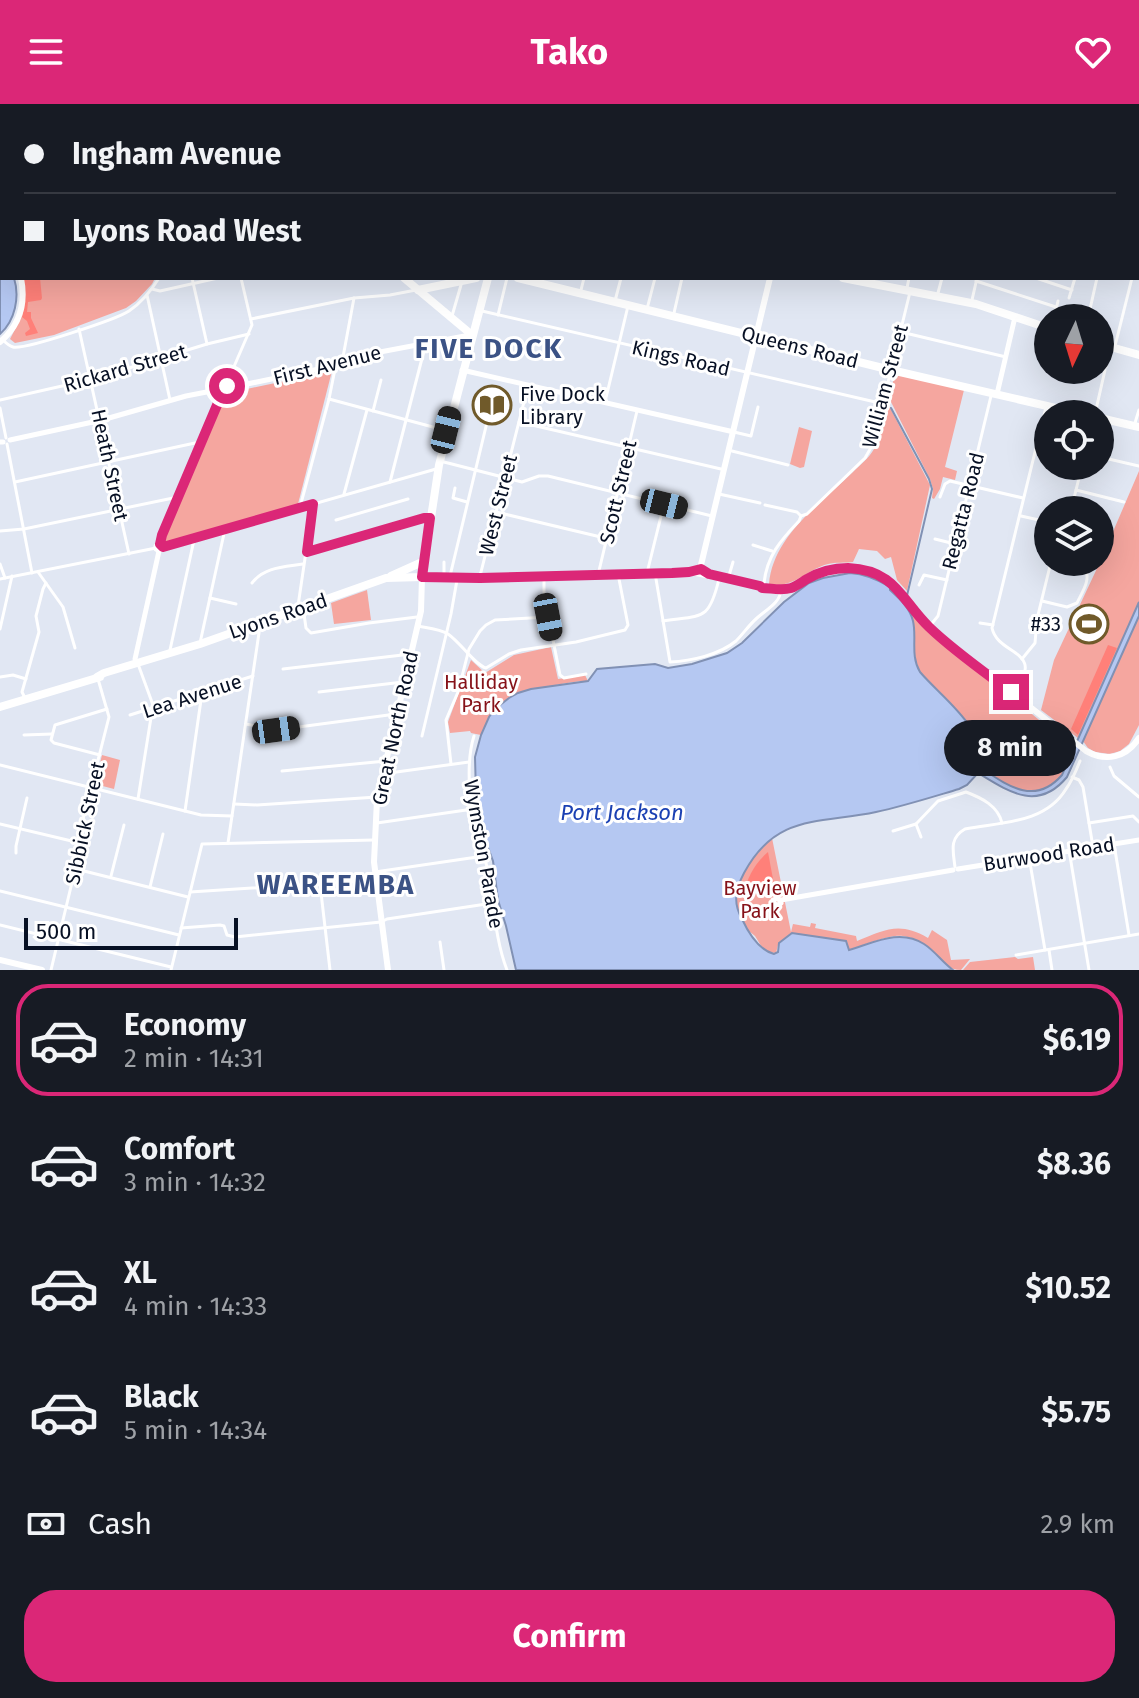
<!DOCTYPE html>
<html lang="en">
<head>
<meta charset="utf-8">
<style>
	body { margin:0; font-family:"Fira Sans",sans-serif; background:#242831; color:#f1f3f6; height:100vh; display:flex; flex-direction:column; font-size:30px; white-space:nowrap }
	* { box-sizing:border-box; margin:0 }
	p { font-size:26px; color:#9ea1a6 }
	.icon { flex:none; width:44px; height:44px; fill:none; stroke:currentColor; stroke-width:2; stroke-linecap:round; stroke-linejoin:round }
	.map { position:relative; height:866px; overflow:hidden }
	.side { display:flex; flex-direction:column; background:#171b24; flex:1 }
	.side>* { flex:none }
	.guide { position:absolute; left:0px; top:0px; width:1140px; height:176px; box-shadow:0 8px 32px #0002; display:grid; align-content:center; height:176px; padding:0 24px; background:#171b24 }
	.needle { width:52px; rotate:184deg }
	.buttons { position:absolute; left:1034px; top:200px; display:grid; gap:16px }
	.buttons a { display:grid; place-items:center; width:80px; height:80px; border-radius:50%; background:#171b24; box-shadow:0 8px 32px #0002; font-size:40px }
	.scale { position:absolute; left:24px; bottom:20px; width:214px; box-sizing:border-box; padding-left:8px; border:4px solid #071024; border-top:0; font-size:22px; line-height:28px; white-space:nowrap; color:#071024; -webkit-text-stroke:6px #fff; paint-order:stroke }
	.end { position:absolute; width:36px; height:36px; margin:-18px; border:10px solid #db2777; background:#fff; box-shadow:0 0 0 4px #fff }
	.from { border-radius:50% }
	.bubble { position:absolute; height:56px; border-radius:28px; background:#171b24; box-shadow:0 8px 32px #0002; font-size:26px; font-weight:700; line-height:56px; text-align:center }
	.car { position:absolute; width:24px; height:48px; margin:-24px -12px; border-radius:10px; box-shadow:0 0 6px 2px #0007; background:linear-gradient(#222 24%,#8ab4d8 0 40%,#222 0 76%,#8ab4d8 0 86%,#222 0) }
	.guide b { display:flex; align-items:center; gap:28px; height:76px; font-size:30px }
	.guide b+b { border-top:2px solid #363941 }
	.guide i { width:20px; height:20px; background:#f1f3f6 }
	ul { padding:14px 0 0; list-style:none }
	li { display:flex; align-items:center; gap:24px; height:112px; margin:0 16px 12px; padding:0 8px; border:4px solid transparent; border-radius:32px }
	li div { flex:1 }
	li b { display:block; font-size:30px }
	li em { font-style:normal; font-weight:700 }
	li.on { border-color:#db2777 }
	li>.icon { width:72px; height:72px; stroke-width:1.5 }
	.pay { display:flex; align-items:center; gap:20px; height:88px; padding:0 24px; font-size:30px }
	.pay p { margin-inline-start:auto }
	.action { display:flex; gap:16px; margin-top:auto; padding:16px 24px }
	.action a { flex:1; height:92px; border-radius:32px; background:#db2777; color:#fff; font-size:32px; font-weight:700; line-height:92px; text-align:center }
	header { display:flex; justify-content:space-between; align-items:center; height:104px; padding:0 24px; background:#db2777; color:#fff; font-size:36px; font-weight:700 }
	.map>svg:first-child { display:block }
</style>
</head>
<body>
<header><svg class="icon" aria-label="menu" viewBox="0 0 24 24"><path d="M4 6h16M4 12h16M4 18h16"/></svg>Tako<svg class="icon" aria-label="heart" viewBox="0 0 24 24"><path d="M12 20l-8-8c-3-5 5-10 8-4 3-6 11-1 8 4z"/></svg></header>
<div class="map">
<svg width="1139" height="866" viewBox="0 0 1139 866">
	<rect width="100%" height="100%" fill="#e1e7f3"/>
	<g fill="#f5a69f">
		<path d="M23 174H155L152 180 136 197 126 204 54 231 15 239 10 235C24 210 25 202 23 174Z"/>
		<polygon points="332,267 298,400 169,438 163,437 215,315 228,289"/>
		<polygon points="895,270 964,286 945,363 957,367 955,376 943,373 940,385 934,395 932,394 933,385 930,375 889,294"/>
		<path d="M886 296 930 381 907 487 897 476 891 453 885 455 877 447 859 445 853 458C845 459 835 458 828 460 805 466 794 485 769 480 773 432 821 399 853 368 860 361 869 354 874 345 882 331 883 312 886 296Z"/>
		<polygon points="799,323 812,327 804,363 800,364 790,360"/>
		<polygon points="1139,367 1139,498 1078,634 1041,606 1054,556 1100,458"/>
		<polygon points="367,486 371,516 334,520 331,499"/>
		<path d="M912 507 930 529 1006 589 1009 594 1015 596 1074 645C1070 654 1067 665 1060 673 1056 679 1051 682 1045 684 1019 693 1001 678 981 664 986 625 946 597 922 571L915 557Z"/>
		<polygon points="1139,512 1139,621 1129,640 1120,647 1110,650 1095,648 1088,644 1083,637"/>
		<path d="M551 543 558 575 585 571 588 577C577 577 567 579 556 581 516 589 499 590 481 631L471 629 470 627 450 629 448 618 471 556 485 569 514 551Z"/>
		<polygon points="102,651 120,656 114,685 95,680"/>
		<path d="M772 734 791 828 793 820 810 823 811 819 816 820 815 824 856 832 857 837C885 826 899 817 928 834L932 826 947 836 951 856 970 855 961 866C938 866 929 835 903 832 889 830 863 842 848 846L847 838 778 841 776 849 766 848C761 843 759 838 755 832 752 829 748 827 745 824 722 790 748 758 772 734Z"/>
		<polygon points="1015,853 1018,855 1033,853 1035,866 963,866 970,858"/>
	</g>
	<g fill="#ff8079">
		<polygon points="23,174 40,174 42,194 41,196 28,198 27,208 31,208 31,214 38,229 26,232 25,229 30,225 27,217 22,213 25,201"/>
		<polygon points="1108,541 1117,544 1078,631 1071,625"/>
		<path d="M768 748 775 786 744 790C747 773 755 759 768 748Z"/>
	</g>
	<g fill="#b5c8f2" stroke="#8191b4" stroke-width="2">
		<path d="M0 153 2 155V174H14C20 193 15 217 0 230Z"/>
		<path d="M850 469C865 470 877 475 890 483V486C900 495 910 504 913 517 917 534 910 551 920 568 944 596 986 623 981 664 1008 682 1035 702 1062 671L1139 498V512L1067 673C1038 708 1009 688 978 669L967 681 959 685C932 693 904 702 876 708 820 720 776 709 744 769 735 786 733 799 742 815 748 828 759 846 774 850L778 848 779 839 792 829 846 837 849 846C873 839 900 824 924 840 935 847 942 858 953 866H516L506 822 498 796 493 757 483 730 480 702 476 690 475 653 481 631 489 613 495 605 509 594 518 589 531 585 588 577 597 565 655 560 668 564 692 560 727 549 742 539 784 498 809 479 823 474Z"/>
	</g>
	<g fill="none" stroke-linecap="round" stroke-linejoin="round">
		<polyline stroke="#8191b4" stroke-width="2" points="891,304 929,375 932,385 905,500"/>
		<g stroke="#c0c7d4" stroke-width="9" stroke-dasharray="9 4.5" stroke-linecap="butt">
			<polyline points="726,0 729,2"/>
			<polyline points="746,0 750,2"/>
			<polyline points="1138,158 1139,159"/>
			<polyline points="1138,170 1139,170"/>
		</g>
		<g stroke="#fff" stroke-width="3">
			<polyline points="75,0 79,2"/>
			<polyline points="168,0 170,2"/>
			<polyline points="172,0 175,2"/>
			<polyline points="272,0 273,2"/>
			<polyline points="504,0 505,2"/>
			<polyline points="632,0 634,2"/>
			<polyline points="774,0 782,2"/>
			<polyline points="54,2 55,0"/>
			<polyline points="402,2 405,0"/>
			<polyline points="527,2 531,0"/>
			<polyline points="723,2 723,0"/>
			<polyline points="886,2 886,0"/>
			<polyline points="918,2 918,0"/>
			<polyline points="1019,2 1019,0"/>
			<polyline points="0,11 2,12"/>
			<polyline points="1138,91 1139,92"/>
			<polyline points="0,94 2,90"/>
			<polyline points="1138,149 1139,145"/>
			<polyline points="192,174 207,240"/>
			<polyline points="1036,174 1072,186"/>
			<polyline points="976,177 1056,203"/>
			<polyline points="907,184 909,174"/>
			<polyline points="152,185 160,187 218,174"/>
			<polyline points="581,186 584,174"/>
			<polyline points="938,189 942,174"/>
			<polyline points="147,191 170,296"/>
			<polyline points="1069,194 1075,174"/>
			<polyline points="972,196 977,174"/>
			<polyline points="615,197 621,174"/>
			<polyline points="647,205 655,174"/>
			<polyline points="482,207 884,300"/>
			<polyline points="674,209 682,174"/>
			<polyline points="498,211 507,174"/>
			<polyline points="452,212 461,181"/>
			<polyline points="1054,214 1058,197"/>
			<polyline points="1088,214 1097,174"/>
			<polyline points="251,215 354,194 390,191 416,186"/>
			<polyline points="79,225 129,450"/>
			<polyline points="901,228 1006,253"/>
			<path d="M3 236C5 238 9 242 13 243 25 246 117 215 129 207 141 199 151 187 159 174"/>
			<polyline points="343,253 354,194"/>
			<polyline points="1106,263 1109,250 1115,242 1132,174"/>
			<polyline points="226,281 252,221 241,174"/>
			<polyline points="329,295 444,326"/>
			<polyline points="0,296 93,275 207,240 249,230"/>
			<polyline points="605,298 628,202"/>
			<polyline points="0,304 6,334"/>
			<polyline points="373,307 381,276"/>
			<polyline points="1095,310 1105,266"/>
			<polyline points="519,318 721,365"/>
			<polyline points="1134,322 1139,306"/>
			<polyline points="734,328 751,332 758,303"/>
			<polyline points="7,340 32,469"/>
			<polyline points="732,347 788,361"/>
			<polyline points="1100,353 1139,362"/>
			<polyline points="444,358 522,378 539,372 548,372 712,412"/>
			<polyline points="15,378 195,339 201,340"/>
			<polyline points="390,378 426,239"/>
			<polyline points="455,384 453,394 467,398"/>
			<polyline points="1076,386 1124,398"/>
			<polyline points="344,390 367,306"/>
			<polyline points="719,390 760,399"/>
			<polyline points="940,393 945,380 950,377 1023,394"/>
			<polyline points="765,401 797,408 801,412"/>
			<polyline points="300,403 329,295 336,260"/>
			<polyline points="1071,406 1082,362"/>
			<polyline points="496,408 605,434"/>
			<polyline points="1021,412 1048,418"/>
			<polyline points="336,416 408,395"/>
			<polyline points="0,427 24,425 178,393"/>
			<polyline points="1100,431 1108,433"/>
			<polyline points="935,435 955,440"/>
			<polyline points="753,441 772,447"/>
			<polyline points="163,443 436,365"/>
			<polyline points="307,448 424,414 430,414"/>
			<polyline points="0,460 5,474"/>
			<polyline points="38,468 63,503 75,544"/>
			<polyline points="647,469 664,400"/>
			<path d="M655 469 670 558C691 557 719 551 736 537 743 530 749 521 757 514 767 505 780 499 781 486"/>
			<polyline points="598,471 637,307"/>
			<polyline points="450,472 489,310"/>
			<polyline points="480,472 528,282"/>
			<polyline points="544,472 544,491 560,571 564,574 586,570"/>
			<polyline points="444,473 444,458"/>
			<polyline points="0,475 156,444"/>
			<polyline points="728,475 733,458"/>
			<path d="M252 479C264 463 284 463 303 460"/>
			<path d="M764 479C767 452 780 437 799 417L801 412 807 410 865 354 873 340 910 188"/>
			<polyline points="919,481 924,471 947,476"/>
			<polyline points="210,494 236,500"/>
			<path d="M1042 497 1067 503 1077 499C1082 488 1090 478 1086 466"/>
			<polyline points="298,502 313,400"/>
			<polyline points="303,503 306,524 311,529 369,519 417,513"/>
			<path d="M663 517C703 511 709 517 719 475"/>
			<polyline points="980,519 993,521"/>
			<path d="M417 522C427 524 440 525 448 530 461 539 475 561 486 564L509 550 521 546 576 538 625 526 628 521 618 470"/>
			<polyline points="929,523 938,512 991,292"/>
			<polyline points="0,525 12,472"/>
			<polyline points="200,539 225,425"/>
			<polyline points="170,546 194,436"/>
			<polyline points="1022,555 1035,539 1037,515 1051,458"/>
			<polyline points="138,560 153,601 138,695"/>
			<polyline points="283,565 411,550"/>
			<polyline points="0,573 13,571 26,575"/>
			<path d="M1015 587C1046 545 998 552 992 524L1046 303"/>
			<polyline points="319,588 403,578"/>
			<polyline points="25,594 22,588 39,528 36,512 43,485 46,479"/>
			<polyline points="130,611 253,572"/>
			<polyline points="246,620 276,626 396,610"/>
			<polyline points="24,631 52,630"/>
			<polyline points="422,632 451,510 457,476"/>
			<path d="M474 632C465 660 470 704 477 732 481 744 486 755 488 768 494 800 495 835 507 866"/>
			<polyline points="100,651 54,639 51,636 55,621 107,605"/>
			<polyline points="451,660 446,616 458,588 469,545 480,527 486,521 495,516 548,513"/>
			<polyline points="0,661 201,711 232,712"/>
			<polyline points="1110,663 1114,672 1139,693"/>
			<polyline points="282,667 386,657"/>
			<polyline points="382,670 469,658"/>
			<polyline points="1072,673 1079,676 1083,683 1093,743"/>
			<polyline points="234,700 257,701 377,693"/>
			<polyline points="185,707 202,589"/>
			<polyline points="377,719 473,705"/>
			<polyline points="1089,719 1133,712 1139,718"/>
			<polyline points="0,720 80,739"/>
			<polyline points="916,720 921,733"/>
			<path d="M893 727 916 720 938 697 966 688C982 694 998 702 1002 719"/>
			<polyline points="228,739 260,522"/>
			<polyline points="1114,740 1129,831"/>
			<polyline points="1069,746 1089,866"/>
			<polyline points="16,749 16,742 27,694"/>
			<polyline points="1029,753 1045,846"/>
			<path d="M955 763C953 747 949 734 965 725 1000 718 1045 720 1066 685 1072 677 1076 667 1080 657"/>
			<polyline points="76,765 188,793"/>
			<polyline points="375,768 484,752"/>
			<polyline points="111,772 124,721"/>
			<polyline points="320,780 330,866"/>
			<polyline points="150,783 163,730"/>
			<polyline points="0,787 179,831"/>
			<polyline points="190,788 377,776"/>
			<polyline points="0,821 171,863"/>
			<polyline points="181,824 220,821 224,822 227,831 235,833 381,818 387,815 493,799"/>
			<polyline points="440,838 444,866"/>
			<polyline points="1049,846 1052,866"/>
			<polyline points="1016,851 1139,830"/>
			<polyline points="51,866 80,745 79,731 109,613 98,575"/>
			<polyline points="171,866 202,740 374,736"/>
		</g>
		<g stroke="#fff" stroke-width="5">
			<polyline points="677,2 679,0"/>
			<polyline points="462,266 734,328"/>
			<polyline points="223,287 226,287 228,284 319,265 343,255 470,231"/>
			<polyline points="997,290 1015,213"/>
			<polyline points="10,336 102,316 186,292 222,285 224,281 228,284"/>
			<polyline points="0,338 3,338"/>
			<polyline points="159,447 156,445 156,442 160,440 162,431 223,287"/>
			<polyline points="137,559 135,555 159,447"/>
			<polyline points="958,765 1139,736"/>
			<polygon points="778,794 781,799 776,802 773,796"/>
			<polyline points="781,796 953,766"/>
		</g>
		<g stroke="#fff" stroke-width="6">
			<polyline points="0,138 2,140"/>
			<path d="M0 238C20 221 26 199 21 174"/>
			<polyline points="700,465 770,174"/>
			<polyline points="0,856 42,866"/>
			<path d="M388 866 374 758 377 696 421 507 422 473 480 474 691 468 760 482 762 484C771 484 782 487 792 483 798 481 802 478 808 475 820 467 835 464 849 464 894 466 902 496 929 523 954 547 984 567 1011 588V591H1015L1086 647C1106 658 1126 654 1139 634"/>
		</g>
		<g stroke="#fff" stroke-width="8">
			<polyline points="327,0 328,2"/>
			<polyline points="404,174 472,231"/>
			<polyline points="518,174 891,266 1082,310"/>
			<polyline points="418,186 476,174"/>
			<polyline points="1100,314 1139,323"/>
			<polyline points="391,472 420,459"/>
			<polyline points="97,573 104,569 200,540 386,474 422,473 439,361 488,174"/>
			<polyline points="0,603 100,573"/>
		</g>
		<g stroke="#fff" stroke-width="8">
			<polyline points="558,0 560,2"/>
			<polyline points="193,2 196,0"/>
			<polyline points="0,121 2,120"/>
			<polyline points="843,174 976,200 1048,224"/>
			<polyline points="1100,240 1139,251"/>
		</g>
		<polyline stroke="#fff" stroke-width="9" points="203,2 206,0"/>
	</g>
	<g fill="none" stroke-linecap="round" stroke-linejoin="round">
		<path stroke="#db2777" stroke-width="10" d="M227 282 228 285 223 287 162 431 160 440 163 443 313 400 307 448 424 414H430L422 473 480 474 672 469 689 468 701 465 709 470 760 482 762 484C771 484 781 487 791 484 797 482 802 478 807 475 819 468 834 464 848 464 896 466 901 496 929 523 954 547 983 567 1011 588"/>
	</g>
	<defs>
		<g id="library-ring" transform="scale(2)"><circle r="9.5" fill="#fff" stroke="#705a2a" stroke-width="1.5"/><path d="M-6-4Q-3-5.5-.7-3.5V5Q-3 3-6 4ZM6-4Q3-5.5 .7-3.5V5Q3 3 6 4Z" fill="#705a2a"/></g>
		<g id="stadium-ring" transform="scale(2)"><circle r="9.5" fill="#fff" stroke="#705a2a" stroke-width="1.5"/><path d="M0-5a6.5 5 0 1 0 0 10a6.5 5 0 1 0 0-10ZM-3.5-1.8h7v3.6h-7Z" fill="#705a2a"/></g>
	</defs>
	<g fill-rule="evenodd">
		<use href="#library-ring" x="492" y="301"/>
		<use href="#stadium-ring" x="1089" y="520"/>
	</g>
	<g text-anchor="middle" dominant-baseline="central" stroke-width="6" stroke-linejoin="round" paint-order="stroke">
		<g font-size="20" fill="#071024" stroke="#fff">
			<text transform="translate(800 243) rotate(14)">Queens Road</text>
			<text transform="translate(681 254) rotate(13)">Kings Road</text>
			<text transform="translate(327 261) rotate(-14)">First Avenue</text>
			<text transform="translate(125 264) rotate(-16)">Rickard Street</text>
			<text transform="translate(885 282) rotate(-75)">William Street</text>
			<text transform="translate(110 361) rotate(78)">Heath Street</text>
			<text transform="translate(618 388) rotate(-77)">Scott Street</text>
			<text transform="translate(498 401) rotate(-76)">West Street</text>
			<text transform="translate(963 407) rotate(-76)">Regatta Road</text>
			<text transform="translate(278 512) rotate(-19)">Lyons Road</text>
			<text transform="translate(192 592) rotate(-18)">Lea Avenue</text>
			<text transform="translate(395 624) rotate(-78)">Great North Road</text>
			<text transform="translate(85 719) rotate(-78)">Sibbick Street</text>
			<text transform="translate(484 750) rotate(80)">Wymston Parade</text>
			<text transform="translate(1049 750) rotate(-9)">Burwood Road</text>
		</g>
		<g font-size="20" fill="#071024" stroke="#fff" text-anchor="start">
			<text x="520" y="290">Five Dock<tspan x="520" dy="23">Library</tspan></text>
			<text x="1061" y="520" text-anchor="end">#33</text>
		</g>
		<g font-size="20" fill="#861219" stroke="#fff">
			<text x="481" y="578">Halliday<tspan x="481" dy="23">Park</tspan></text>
			<text x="760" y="784">Bayview<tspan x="760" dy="23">Park</tspan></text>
		</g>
		<g font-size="22" font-style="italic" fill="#1b41b3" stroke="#fff">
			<text x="622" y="708">Port Jackson</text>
		</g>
		<g font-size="28" font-weight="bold" letter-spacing="2" fill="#3b5285" stroke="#fff">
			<text x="489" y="244">FIVE DOCK</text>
			<text x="336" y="780">WAREEMBA</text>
		</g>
	</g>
</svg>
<div class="buttons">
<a><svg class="needle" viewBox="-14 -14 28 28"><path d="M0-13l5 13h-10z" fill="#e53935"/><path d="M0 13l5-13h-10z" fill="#9ea1a6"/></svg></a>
<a><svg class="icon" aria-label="locate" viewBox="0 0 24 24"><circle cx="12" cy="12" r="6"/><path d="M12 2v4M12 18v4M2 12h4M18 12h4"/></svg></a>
<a><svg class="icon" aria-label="layers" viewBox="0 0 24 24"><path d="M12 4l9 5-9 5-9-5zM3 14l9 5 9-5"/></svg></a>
</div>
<div class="scale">500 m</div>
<i class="end from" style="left:227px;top:282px"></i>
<i class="end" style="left:1011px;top:588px"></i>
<div class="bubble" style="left:944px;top:616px;width:132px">8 min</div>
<i class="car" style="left:446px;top:326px;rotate:14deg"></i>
<i class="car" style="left:664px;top:400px;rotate:104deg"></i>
<i class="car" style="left:548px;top:513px;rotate:169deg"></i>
<i class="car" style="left:276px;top:626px;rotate:82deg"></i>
<div class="guide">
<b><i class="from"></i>Ingham Avenue</b>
<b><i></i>Lyons Road West</b>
</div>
</div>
<section class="side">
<ul>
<li class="on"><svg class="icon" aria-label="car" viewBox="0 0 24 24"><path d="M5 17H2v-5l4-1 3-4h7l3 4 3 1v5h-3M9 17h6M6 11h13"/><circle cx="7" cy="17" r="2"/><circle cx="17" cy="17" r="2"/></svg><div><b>Economy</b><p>2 min · 14:31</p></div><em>$6.19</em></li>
<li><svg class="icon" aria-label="car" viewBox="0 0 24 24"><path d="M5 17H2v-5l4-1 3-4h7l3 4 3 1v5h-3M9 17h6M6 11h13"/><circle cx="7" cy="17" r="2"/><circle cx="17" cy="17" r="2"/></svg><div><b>Comfort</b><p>3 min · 14:32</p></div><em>$8.36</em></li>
<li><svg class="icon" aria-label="car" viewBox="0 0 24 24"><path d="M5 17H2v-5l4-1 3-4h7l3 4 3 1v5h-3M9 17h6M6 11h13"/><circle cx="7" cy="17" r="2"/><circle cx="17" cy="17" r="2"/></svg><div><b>XL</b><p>4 min · 14:33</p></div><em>$10.52</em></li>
<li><svg class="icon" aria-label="car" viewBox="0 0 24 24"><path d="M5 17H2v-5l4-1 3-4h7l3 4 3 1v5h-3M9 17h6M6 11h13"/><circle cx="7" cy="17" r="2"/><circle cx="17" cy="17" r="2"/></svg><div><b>Black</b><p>5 min · 14:34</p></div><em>$5.75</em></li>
</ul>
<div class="pay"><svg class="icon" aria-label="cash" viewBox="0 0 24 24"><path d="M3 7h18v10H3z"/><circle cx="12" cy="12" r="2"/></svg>Cash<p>2.9 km</p></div>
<div class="action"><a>Confirm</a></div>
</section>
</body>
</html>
